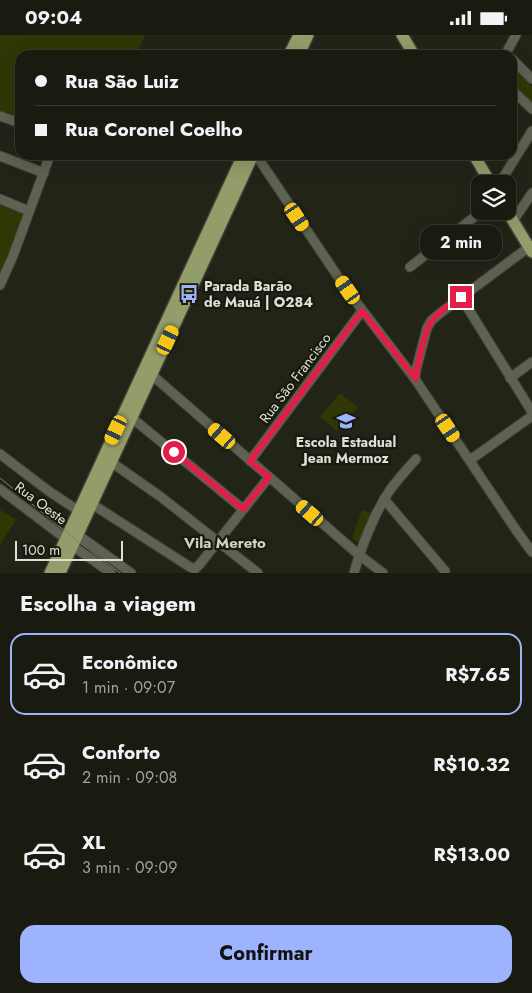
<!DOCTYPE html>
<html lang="pt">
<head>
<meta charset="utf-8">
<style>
	body { margin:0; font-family:Jost,sans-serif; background:#26281f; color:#f1f3f6; height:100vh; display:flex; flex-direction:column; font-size:19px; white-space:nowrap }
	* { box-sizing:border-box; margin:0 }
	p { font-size:16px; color:#9fa19f }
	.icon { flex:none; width:28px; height:28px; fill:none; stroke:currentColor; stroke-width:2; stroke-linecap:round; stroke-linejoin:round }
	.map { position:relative; height:538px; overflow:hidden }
	.drawer { display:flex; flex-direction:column; background:#191b11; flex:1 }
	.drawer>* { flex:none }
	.top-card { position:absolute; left:15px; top:15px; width:502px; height:110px; border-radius:15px; box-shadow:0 5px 20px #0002,0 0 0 1px #373931; display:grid; align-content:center; height:110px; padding:0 20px; background:#191b11 }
	.buttons { position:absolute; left:471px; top:140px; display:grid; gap:10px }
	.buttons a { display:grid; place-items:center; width:45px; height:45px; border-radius:10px; background:#191b11; box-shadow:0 5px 20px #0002,0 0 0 1px #373931; font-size:25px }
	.scale { position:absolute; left:15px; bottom:12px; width:108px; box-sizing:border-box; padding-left:5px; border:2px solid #dee0d7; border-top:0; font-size:14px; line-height:18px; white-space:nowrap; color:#dee0d7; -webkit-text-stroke:4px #181a0d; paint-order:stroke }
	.end { position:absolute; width:22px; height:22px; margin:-11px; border:6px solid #e11d48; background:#fff; box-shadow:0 0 0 2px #fff }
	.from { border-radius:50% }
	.bubble { position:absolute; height:35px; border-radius:15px; background:#191b11; box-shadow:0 5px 20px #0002,0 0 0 1px #373931; font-size:16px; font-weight:700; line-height:35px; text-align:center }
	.car { position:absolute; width:15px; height:30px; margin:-15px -8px; border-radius:6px; box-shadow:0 0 4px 1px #0007; background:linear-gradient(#f5c518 24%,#345 0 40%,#f5c518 0 76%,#345 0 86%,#f5c518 0) }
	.top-card b { display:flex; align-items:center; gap:18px; height:48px; font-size:19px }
	.top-card b+b { border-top:1px solid #373931 }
	.top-card i { width:12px; height:12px; background:#f1f3f6 }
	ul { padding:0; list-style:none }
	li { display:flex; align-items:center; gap:15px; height:82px; margin:0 10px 8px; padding:0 10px; border:2px solid transparent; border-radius:15px }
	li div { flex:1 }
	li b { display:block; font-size:19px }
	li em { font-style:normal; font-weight:700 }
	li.active { border-color:#9eb3fd }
	li>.icon { width:45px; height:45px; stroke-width:1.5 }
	h2 { padding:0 20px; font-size:22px; line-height:60px }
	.primary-button { display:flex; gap:10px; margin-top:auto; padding:10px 20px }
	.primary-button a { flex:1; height:58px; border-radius:15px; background:#9eb3fd; color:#111; font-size:20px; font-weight:700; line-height:58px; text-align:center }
	.status { display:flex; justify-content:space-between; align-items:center; height:35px; padding:0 25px; background:#191b11; direction:ltr }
	.status svg { height:14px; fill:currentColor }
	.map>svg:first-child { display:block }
</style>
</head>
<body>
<div class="status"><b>09:04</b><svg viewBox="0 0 49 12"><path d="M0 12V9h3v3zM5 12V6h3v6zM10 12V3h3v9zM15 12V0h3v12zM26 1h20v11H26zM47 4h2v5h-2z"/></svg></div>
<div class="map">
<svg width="532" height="538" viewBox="0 0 532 538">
	<rect width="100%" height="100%" fill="#212417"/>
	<g fill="#303704">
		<polygon points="0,0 145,0 136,20 20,20 20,82 0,75"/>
		<polygon points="512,32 532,51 532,71 513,52"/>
		<polygon points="0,170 17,176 23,180 0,241"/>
		<polygon points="340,358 358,372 337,396 320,382"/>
		<polygon points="1,475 16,485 0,510 0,477"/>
		<polygon points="362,475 375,479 362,511 352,503"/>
	</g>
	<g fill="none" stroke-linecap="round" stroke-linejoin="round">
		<g stroke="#3e4036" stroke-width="11">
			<g id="minor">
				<polyline points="505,20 516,0"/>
				<polyline points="512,24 532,44"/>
				<polyline points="512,55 532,74"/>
				<polyline points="0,81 20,88"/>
				<polyline points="256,120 347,255 415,344 516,495 532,517"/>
				<polyline points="0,121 44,138"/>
				<polyline points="499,149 532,96"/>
				<polyline points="0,164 29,176"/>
				<polyline points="513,186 532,158"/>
				<polyline points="410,232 482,176"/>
				<polyline points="0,250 13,221 50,120"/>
				<polyline points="461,262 532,377"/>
				<polyline points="152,340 359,520 383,538"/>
				<polyline points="510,343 532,327"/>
				<polyline points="415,344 416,335 427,293 431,286 439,279 529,212"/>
				<polyline points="132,383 243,474"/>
				<polyline points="0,419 50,457 79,476"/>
				<polyline points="470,425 532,381"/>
				<polyline points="250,426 362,276"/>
				<polyline points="111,427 161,462 258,538"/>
				<polyline points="0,454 66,504"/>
				<polyline points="384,464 445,536"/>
				<polyline points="92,469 190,532 195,534 200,529 269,442"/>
				<polyline points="78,500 131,538"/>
				<polyline points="73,511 111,538"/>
				<path d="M354 538C361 512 375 477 390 455 398 444 407 434 416 424"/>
			</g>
		</g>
		<g stroke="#3e4036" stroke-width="14">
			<g id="major">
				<polyline points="402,0 414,20"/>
				<polyline points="289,20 299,0"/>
				<polyline points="299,20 308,0"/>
				<polyline points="474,120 491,149"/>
				<polyline points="507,176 532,217"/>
				<polyline points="50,538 243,120"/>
				<polyline points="60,538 253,120"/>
			</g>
		</g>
		<use href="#minor" stroke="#5e6252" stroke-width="9"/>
		<use href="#major" stroke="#939d69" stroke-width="11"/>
		<polyline stroke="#808378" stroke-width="1" points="0,443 71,501 120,538"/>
	</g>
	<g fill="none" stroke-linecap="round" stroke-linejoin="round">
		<path stroke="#e11d48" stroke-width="6" d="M174 417 243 474 269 442 250 426 362 276 416 344C416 334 425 295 431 287 438 276 451 269 461 262"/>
	</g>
	<defs>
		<g id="bus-bare" transform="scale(1.5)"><path d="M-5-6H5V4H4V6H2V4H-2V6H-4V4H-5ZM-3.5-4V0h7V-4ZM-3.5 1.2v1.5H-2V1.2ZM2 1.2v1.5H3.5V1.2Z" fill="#9eb3fd" stroke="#181a0d" stroke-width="2.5" paint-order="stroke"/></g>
		<g id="school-bare" transform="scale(1.5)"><path d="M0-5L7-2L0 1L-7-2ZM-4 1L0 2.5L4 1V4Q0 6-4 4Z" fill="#9eb3fd" stroke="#181a0d" stroke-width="2.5" paint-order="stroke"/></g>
	</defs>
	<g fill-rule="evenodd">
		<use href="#bus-bare" x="189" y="259"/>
		<use href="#school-bare" x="346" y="386"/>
	</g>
	<g text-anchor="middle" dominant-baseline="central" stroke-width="4.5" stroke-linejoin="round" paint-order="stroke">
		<g font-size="14" font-weight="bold" fill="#dee0d7" stroke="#181a0d" text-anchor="start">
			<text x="204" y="251">Parada Barão<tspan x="204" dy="16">de Mauá | O284</tspan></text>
			<text x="346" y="407" text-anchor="middle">Escola Estadual<tspan x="346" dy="16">Jean Mermoz</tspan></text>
		</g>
		<g font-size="14" fill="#dee0d7" stroke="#181a0d">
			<text transform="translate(295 343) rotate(-53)">Rua São Francisco</text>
			<text transform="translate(41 468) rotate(37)">Rua Oeste</text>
		</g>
		<g font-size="15" font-weight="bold" fill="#d0d4c3" stroke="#181a0d">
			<text x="225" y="508">Vila Mereto</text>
		</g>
	</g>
</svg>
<div class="buttons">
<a><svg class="icon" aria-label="layers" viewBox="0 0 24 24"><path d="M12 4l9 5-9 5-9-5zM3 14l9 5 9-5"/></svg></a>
</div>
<div class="scale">100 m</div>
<i class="end from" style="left:174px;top:417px"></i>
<i class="end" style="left:461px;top:262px"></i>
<div class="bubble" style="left:420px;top:190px;width:82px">2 min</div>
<i class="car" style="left:297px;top:182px;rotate:146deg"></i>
<i class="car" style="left:348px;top:255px;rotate:325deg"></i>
<i class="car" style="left:168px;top:305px;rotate:25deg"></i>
<i class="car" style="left:448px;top:393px;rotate:146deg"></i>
<i class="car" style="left:116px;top:395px;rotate:205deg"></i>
<i class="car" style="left:222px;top:401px;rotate:311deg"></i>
<i class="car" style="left:310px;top:478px;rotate:311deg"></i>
<div class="top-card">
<b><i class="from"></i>Rua São Luiz</b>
<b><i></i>Rua Coronel Coelho</b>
</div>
</div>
<section class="drawer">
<h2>Escolha a viagem</h2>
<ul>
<li class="active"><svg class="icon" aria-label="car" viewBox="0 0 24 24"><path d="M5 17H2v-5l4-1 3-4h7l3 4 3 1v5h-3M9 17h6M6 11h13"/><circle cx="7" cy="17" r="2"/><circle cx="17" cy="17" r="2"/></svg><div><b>Econômico</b><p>1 min · 09:07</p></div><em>R$7.65</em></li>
<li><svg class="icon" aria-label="car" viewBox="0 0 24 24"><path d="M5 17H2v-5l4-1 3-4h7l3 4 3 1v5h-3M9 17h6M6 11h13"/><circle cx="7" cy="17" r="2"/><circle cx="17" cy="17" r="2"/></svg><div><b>Conforto</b><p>2 min · 09:08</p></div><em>R$10.32</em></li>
<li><svg class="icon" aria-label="car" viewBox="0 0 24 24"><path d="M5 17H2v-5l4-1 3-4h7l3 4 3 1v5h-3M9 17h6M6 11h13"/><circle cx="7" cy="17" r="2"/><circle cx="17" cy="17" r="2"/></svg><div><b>XL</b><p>3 min · 09:09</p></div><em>R$13.00</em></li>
</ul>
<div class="primary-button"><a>Confirmar</a></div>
</section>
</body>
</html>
